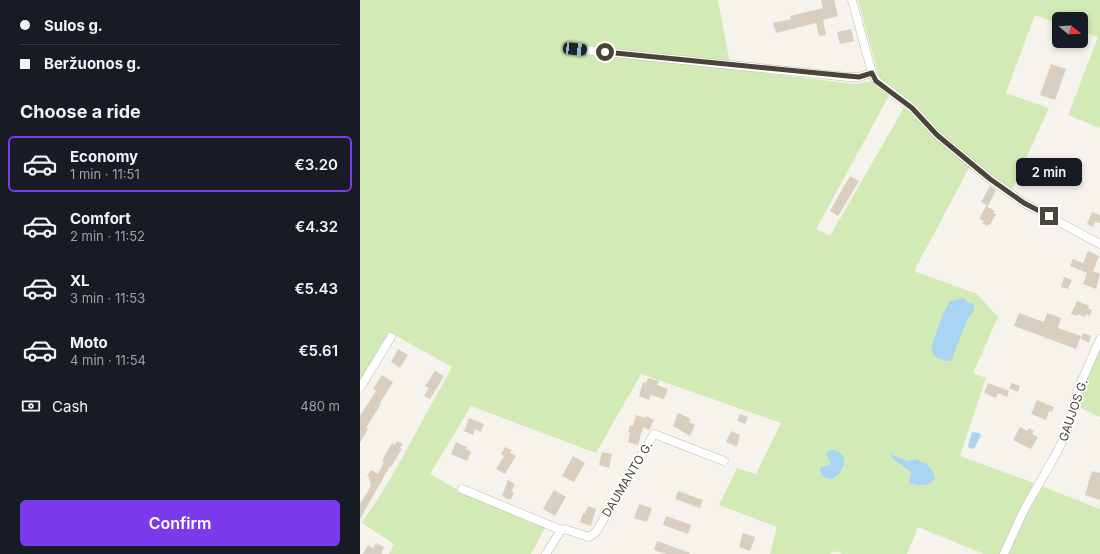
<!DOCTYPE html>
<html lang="en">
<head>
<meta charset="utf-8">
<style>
	body { margin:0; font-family:Inter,sans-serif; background:#242831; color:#f1f3f6; height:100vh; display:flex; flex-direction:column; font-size:15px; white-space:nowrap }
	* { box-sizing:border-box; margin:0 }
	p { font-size:13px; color:#9ea1a6 }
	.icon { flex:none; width:22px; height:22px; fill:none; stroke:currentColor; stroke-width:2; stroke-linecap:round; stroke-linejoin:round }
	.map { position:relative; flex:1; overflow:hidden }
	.sheet { display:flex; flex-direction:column; background:#171b24; width:360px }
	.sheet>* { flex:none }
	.hud { display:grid; align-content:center; height:88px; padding:0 20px; background:#171b24 }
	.needle { width:26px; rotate:108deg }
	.fabs { position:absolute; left:692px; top:12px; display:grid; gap:8px }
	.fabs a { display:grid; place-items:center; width:36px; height:36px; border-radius:6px; background:#171b24; box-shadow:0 2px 6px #0003; font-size:20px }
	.end { position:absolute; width:18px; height:18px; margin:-9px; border:5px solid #4b4439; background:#fff; box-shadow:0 0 0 2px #fff }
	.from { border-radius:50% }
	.bubble { position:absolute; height:28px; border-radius:6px; background:#171b24; box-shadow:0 2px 6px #0003; font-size:13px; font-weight:600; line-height:28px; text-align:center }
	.car { position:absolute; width:12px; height:24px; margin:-12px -6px; border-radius:5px; box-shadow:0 0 3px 1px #0007; background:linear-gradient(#222 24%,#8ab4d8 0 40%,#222 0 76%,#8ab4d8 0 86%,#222 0) }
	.hud b { display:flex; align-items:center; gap:14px; height:38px; font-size:15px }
	.hud b+b { border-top:1px solid #363941 }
	.hud i { width:10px; height:10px; background:#f1f3f6 }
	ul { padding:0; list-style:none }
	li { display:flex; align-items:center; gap:12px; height:56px; margin:0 8px 6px; padding:0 12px; border:2px solid transparent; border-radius:6px }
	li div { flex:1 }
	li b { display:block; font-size:15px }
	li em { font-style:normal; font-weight:600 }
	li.current { border-color:#7c3aed }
	li>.icon { width:36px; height:36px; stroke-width:1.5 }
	h2 { padding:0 20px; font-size:18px; line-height:48px }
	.pay { display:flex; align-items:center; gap:10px; height:44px; padding:0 20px; font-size:15px }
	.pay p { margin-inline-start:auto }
	.action { display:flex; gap:8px; margin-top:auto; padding:8px 20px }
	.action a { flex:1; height:46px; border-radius:6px; background:#7c3aed; color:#fff; font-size:16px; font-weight:600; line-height:46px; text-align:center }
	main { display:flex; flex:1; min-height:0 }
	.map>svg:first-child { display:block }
</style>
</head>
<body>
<main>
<section class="sheet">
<div class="hud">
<b><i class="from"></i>Sulos g.</b>
<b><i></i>Beržuonos g.</b>
</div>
<h2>Choose a ride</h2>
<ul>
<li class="current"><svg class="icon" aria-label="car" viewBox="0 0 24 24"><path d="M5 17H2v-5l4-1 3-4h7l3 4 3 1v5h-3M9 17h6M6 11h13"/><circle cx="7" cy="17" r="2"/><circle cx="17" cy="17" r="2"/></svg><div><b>Economy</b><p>1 min · 11:51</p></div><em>€3.20</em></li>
<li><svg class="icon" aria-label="car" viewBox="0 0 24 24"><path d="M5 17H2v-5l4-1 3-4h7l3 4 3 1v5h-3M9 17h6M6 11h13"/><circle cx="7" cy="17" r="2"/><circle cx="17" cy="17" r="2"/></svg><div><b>Comfort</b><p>2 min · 11:52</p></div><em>€4.32</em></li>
<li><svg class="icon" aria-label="car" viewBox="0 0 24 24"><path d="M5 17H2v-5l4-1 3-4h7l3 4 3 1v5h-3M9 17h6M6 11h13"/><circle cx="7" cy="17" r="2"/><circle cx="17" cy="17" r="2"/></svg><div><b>XL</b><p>3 min · 11:53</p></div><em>€5.43</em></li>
<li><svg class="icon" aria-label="car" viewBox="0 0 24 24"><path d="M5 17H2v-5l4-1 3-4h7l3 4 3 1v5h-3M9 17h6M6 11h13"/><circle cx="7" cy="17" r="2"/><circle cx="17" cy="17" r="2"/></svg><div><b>Moto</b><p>4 min · 11:54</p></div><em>€5.61</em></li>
</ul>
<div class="pay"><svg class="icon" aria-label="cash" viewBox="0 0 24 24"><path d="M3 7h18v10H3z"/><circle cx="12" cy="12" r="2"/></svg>Cash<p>480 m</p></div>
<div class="action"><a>Confirm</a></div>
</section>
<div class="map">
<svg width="740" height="554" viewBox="0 0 740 554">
	<rect width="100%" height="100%" fill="#f6f3ec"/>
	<g fill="#d2eab5" fill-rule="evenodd">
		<path d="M0 0H358L371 69 495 84 513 81 530 94 456 229 470 236 545 106 610 166 554 271 617 294 638 317 613 373 626 378 600 456 674 483 641 554H624L558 527 547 554H483L475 551 470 554H410L417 527 359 505 377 468 396 474 421 423 281 374 236 453 111 406 70 474 105 494 185 528 171 554H29L34 544 2 523 31 478 92 367 29 332 0 380ZM604 299 614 310 607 321 593 355 574 356 571 347 582 316ZM530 454 548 461 556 459 575 480C565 487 559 486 549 483L551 472 533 459ZM467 456 484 467 480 473 463 466 470 464V462Z"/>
		<polygon points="498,0 740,0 740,128 708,115 738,37 721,31 721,19 699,19 699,24 675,15 646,93 689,108 652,189 612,161 582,136 519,77"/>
		<polygon points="738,350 740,350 740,417 716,406"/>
		<polygon points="681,486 740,509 740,554 647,554 666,512"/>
	</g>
	<g fill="#a9d4f2">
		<polygon points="604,298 608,303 614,304 614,310 607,321 591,361 586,361 574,356 571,347 582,316 590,301"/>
		<polygon points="612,432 619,433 621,435 614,449 609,448 608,445"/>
		<path d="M469 450C502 449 473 497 460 471L461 467 470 464V462L466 454Z"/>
		<path d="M530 454 548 461 556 459 567 464 573 472 575 480C565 487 560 486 549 483L551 472 533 459Z"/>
	</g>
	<g fill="#d8cfc1">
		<polygon points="461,0 474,0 478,16 463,20 466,35 459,36 456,23 416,33 413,23 431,19 430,16 463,8"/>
		<polygon points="491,29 494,41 480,44 477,32"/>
		<polygon points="691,64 706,69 695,100 680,95"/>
		<polygon points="490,176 499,181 478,216 470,211"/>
		<polygon points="630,186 636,190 628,206 621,202"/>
		<polygon points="626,206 635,211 633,213 636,214 630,225 629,224 627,226 622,223 624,221 619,219"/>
		<polygon points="732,212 740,215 740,223 735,222 733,227 727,224"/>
		<polygon points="728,251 739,256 733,271 740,274 736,289 723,284 727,273 710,266 713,259 723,263"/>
		<polygon points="704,277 712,280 708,289 701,287"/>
		<polygon points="717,301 729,306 728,308 732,310 730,316 726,314 725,317 718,314 717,316 711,314"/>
		<polygon points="659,313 684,322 687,313 701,318 698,328 721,336 716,349 654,326"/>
		<polygon points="723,333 731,336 729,343 721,339"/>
		<polygon points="38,349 48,355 40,368 31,362"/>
		<polygon points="75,371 84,376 70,399 64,396 69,388 65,386"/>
		<polygon points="22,375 33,382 20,403 21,404 6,428 8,429 0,443 0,416 16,391 13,389"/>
		<polygon points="288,378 299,381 297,385 308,389 304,399 290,395 289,400 279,396 283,382 286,383"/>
		<polygon points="628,383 649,391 647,397 638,393 636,398 624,393"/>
		<polygon points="652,383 660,386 658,392 649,388"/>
		<polygon points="677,400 694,407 692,412 689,411 686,420 671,414"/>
		<polygon points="318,413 331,419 329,422 335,425 330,436 313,426"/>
		<polygon points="380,414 388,417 385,424 377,421"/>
		<polygon points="276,415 286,418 287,416 294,420 289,430 283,427 278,445 268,442 270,433 268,432 270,425 273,426"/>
		<polygon points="109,418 124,424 121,432 115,429 113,435 104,431"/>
		<polygon points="660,427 667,431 669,428 674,431 672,434 678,437 671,449 653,440"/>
		<polygon points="371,431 380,435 377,447 366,442"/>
		<polygon points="37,441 43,444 40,448 42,449 31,467 30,466 0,519 0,504 11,486 9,477 7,476 11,470 18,474 24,462 22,461 32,443 35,445"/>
		<polygon points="96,442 107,447 106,449 111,452 107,461 91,454"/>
		<polygon points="145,447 152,450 150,453 156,456 145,474 136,469 144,456 141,454"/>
		<polygon points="242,452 252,454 249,468 239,465"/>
		<polygon points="213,456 225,463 214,482 202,476"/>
		<polygon points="732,471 740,473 740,500 725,495"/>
		<polygon points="148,480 155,484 152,490 154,494 150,500 142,496"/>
		<polygon points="194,490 206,497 195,516 183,509"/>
		<polygon points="318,491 343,500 340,508 315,499"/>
		<polygon points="279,504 292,508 287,522 274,518"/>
		<polygon points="228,506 236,509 231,526 220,522 223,513 225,514"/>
		<polygon points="306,516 331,525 328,534 303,525"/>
		<polygon points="383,533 395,537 390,551 379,547"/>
		<polygon points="297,541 330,553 330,554 306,554 294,550"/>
		<polygon points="16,543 24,547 21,553 23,554 3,554 8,545 13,548"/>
	</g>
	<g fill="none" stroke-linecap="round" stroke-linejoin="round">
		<g stroke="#c2bbae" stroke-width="9">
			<g id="minor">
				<polyline points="492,0 512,73 517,81 552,108 577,135 630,179 664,203 740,244"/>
				<polyline points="215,49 488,77 499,77 512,73"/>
				<polyline points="0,388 31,337"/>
				<polyline points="102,489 201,530"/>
				<polyline points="186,554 201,530 204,529 229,537 236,532 294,434 364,461"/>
				<polyline points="644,554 664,510 696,454 704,438 709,425 717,392 740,339"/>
			</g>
		</g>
		<use href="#minor" stroke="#fff" stroke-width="8"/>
	</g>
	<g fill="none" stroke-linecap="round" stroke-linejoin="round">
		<polyline stroke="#4b4439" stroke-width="5" points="245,52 488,76 499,77 512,73 516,81 552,108 577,135 630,179 664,203 689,216"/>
	</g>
	<g text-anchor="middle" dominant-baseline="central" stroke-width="3.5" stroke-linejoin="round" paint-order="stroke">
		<g font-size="12" fill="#4b4439" stroke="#fff">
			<text transform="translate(713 410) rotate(-71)">GAUJOS G.</text>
			<text transform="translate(267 479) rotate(-59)">DAUMANTO G.</text>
		</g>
	</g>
</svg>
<div class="fabs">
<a><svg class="needle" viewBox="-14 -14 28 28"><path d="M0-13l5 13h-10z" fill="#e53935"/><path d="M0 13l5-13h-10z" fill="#9ea1a6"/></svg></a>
</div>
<i class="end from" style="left:245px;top:52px"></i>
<i class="end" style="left:689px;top:216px"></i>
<div class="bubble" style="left:656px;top:158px;width:66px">2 min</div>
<i class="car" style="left:215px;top:49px;rotate:96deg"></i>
</div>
</main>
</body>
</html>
